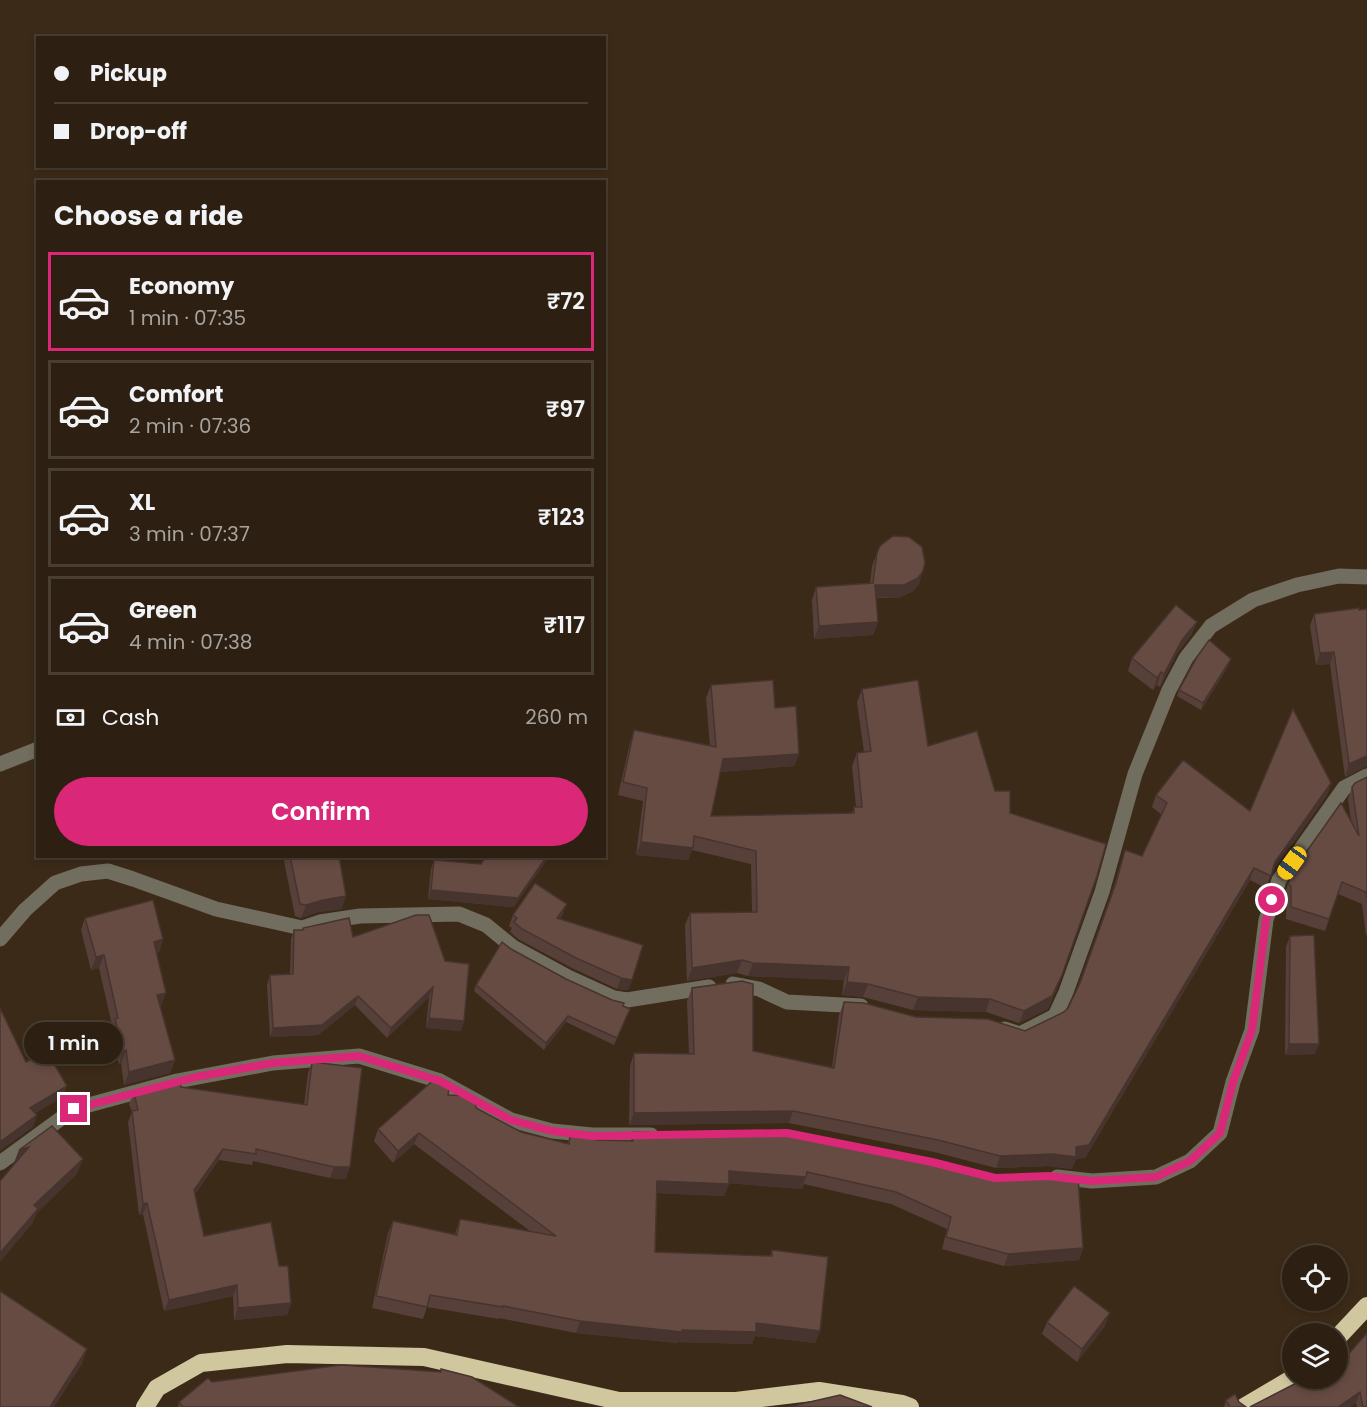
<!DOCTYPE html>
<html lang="en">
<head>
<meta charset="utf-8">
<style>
	body { margin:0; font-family:Poppins,sans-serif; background:#35281b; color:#f1f3f6; height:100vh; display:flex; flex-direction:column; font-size:22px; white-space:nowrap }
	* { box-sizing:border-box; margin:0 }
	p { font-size:20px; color:#a7a39f }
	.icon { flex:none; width:33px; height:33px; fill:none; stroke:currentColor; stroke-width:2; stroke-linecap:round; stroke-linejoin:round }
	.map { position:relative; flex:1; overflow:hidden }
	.sheet { position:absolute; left:36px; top:180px; width:570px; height:678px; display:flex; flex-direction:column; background:#2d2012; border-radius:0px; box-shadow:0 3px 9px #0003,0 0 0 2px #483e32 }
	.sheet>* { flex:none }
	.hud { position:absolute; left:36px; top:36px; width:570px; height:132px; border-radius:0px; box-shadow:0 3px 9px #0003,0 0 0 2px #483e32; display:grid; align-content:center; height:132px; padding:0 18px; background:#2d2012 }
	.tools { position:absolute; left:1282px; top:1245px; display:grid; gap:12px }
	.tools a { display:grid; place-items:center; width:66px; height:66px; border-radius:50%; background:#2d2012; box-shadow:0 3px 9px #0003,0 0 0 2px #483e32; font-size:30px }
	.end { position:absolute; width:27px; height:27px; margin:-14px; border:8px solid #db2777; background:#fff; box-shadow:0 0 0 3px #fff }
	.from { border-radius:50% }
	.bubble { position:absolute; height:42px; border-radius:21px; background:#2d2012; box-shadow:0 3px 9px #0003,0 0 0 2px #483e32; font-size:20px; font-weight:600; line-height:42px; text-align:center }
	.car { position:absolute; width:18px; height:36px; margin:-18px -9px; border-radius:8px; box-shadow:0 0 4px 2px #0007; background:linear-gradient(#f5c518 24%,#345 0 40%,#f5c518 0 76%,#345 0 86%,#f5c518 0) }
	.hud b { display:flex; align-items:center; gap:21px; height:57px; font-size:22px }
	.hud b+b { border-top:2px solid #483e32 }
	.hud i { width:15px; height:15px; background:#f1f3f6 }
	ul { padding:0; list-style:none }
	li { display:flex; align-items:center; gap:18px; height:99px; margin:0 12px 9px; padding:0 6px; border:3px solid #483e32; border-radius:0px }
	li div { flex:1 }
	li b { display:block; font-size:22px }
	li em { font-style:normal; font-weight:600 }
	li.current { border-color:#db2777 }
	li>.icon { width:54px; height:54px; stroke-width:1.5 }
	h2 { padding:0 18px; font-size:27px; line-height:72px }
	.pay { display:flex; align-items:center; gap:15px; height:66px; padding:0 18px; font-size:22px }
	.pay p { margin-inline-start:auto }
	.primary-button { display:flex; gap:12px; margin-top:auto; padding:12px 18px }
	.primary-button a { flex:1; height:69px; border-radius:36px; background:#db2777; color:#fff; font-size:24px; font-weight:600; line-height:69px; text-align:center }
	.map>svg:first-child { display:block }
</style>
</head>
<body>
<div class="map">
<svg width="1367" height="1407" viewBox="0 0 1367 1407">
	<rect width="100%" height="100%" fill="#3c2a18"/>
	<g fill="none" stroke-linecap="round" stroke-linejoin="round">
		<g stroke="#726e5f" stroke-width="15">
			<polyline points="0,764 38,749"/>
			<polyline points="0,939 25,910 55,883 81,874 108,871 133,879 216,909 302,928 320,922 360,916 459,914 486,925 513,947 568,977 614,998 627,1000 709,987"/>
			<polyline points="733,984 759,989 787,1002 861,1006"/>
			<polyline points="1005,1029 1020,1034 1055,1016 1066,992 1102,892 1135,774 1169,690 1186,658 1211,626 1253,600 1297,585 1339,576 1367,577"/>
			<polyline points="0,1163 74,1109 177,1081 273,1063 359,1056 440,1081 511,1120 552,1131 592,1135 651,1135"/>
			<polyline points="1057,1177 1092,1181 1156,1177 1190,1161 1220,1133 1233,1082 1252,1030 1266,920 1279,880 1344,788 1367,776"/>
		</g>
		<g stroke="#d1c79f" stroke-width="18">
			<polyline points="1338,1337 1367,1306"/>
			<polyline points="145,1407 157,1388 201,1363 287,1354 424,1357 619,1401 736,1401 819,1391 902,1404 910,1407"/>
			<polyline points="1244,1407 1293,1378"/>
		</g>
	</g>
	<g fill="#58403a">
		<polygon points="877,553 919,584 913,591 899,598 876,598 878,622 873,635 814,639 812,600 816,587 870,583 872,566"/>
		<polygon points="1367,609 1367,766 1345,777 1330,664 1316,665 1310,626 1314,614"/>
		<polygon points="1192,634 1177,653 1160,687 1157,685 1153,690 1128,671 1132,658"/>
		<polygon points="1229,665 1201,710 1177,696 1179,690"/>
		<polygon points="711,685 775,708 799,754 794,766 720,772 711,816 852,813 854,807 856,807 852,766 857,753 864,752 857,702 862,689 928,746 995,791 1010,813 1057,988 1048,1009 1019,1023 986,1012 913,1010 863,997 842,995 844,980 748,976 737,973 687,981 685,925 690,913 752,912 751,864 692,850 688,860 636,855 643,801 618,795 630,743 634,730 710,746 706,698"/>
		<polygon points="1367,777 1367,933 1366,936 1362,904 1338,894 1325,931 1286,919 1287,898 1284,896 1292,872 1351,821 1348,799 1352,787"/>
		<polygon points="1331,783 1327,795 1271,874 1266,888 1250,880 1085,1158 1076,1159 1072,1169 1048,1166 996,1168 934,1152 789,1123 629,1125 630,1066 634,1053 689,1054 687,1001 692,988 753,1051 832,1068 839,1015 844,1002 916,1017 1025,1031 1064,1012 1068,1008 1079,984 1111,895 1125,850 1142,856 1162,815 1152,807 1156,795 1250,811"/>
		<polygon points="283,856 339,856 342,909 318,912 301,918 295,916"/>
		<polygon points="434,860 514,907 428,899 431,869"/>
		<polygon points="563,914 560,919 632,980 628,990 617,989 572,968 518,939 510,932 512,928 509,926 513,915"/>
		<polygon points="416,915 464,1021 461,1031 426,1028 429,997 387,1038 355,1005 318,1035 270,1037 267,985 270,975 290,974 291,939 294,930 302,930 303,928 353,937"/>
		<polygon points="85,918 163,939 159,952 157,953 160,1006 175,1060 170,1073 124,1085 121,1063 119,1064 110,1032 112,1025 99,968 91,970 81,930"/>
		<polygon points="1290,936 1315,1054 1285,1055 1286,947"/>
		<polygon points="511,949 566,979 630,1009 614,1045 566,1022 544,1050 474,991 476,985"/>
		<polygon points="312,1062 346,1179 330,1178 253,1161 252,1165 219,1160 195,1194 204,1236 279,1266 291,1303 287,1315 234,1320 233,1296 164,1311 143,1214 139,1215 128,1122 132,1112 129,1104 134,1093 181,1087 304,1105 308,1073"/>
		<polygon points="448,1095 521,1132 567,1144 570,1136 598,1140 630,1141 633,1132 790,1131 1083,1248 1079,1260 1004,1266 942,1249 947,1229 891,1204 804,1184 802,1189 729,1183 724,1196 657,1193 655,1252 770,1256 772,1250 820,1331 815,1343 755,1336 752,1344 678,1342 677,1343 576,1333 499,1318 499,1319 427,1307 423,1319 372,1308 388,1233 393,1221 455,1234 460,1219 530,1231 414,1144 393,1163 374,1141 378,1129"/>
		<polygon points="1047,1322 1105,1326 1077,1362 1042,1334"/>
		<polygon points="1367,1333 1367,1407 1357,1407 1356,1403 1350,1407 1250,1407 1338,1378"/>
		<polygon points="212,1382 519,1407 178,1407 179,1402"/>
		<polygon points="1226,1400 1239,1402 1246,1407 1224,1407"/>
	</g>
	<g fill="#47342f">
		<polygon points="923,571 919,584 913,591 899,598 871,597 875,585"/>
		<polygon points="878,622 873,635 814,639 819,626"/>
		<polygon points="1197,622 1192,634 1177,653 1160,687 1164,674 1182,640"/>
		<polygon points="1334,652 1330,664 1316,665 1320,653"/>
		<polygon points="1231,659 1229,665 1201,710 1203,703"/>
		<polygon points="1161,672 1157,685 1153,690 1157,678"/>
		<polygon points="799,754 794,766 718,772 723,759"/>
		<polygon points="1367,756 1367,766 1345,777 1349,764"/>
		<polygon points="1331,783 1327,795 1271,874 1275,862"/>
		<polygon points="641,842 693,848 688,860 636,855"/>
		<polygon points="547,856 550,856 514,907 428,899 431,890"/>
		<polygon points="1254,868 1250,880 1085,1158 1076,1159 1072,1169 1048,1166 996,1168 1000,1156 1076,1147"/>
		<polygon points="346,896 342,909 318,912 301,918 306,905 323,900"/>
		<polygon points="567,904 563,914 553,929 557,918"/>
		<polygon points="163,939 159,952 150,955 154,942"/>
		<polygon points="104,955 99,968 91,970 96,957"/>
		<polygon points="742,960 737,973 687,981 692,968"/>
		<polygon points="753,963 849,967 844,980 748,976"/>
		<polygon points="1062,975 1048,1009 1019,1023 1024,1011"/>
		<polygon points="621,978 632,980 628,990 617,989"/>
		<polygon points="847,982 868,984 863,997 842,995"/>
		<polygon points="433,987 429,997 387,1038 391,1028"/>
		<polygon points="166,993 161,1006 153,1008 157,995"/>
		<polygon points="358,996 355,1005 318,1035 270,1037 273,1028"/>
		<polygon points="918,997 990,999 986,1012 913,1010"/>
		<polygon points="568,1016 566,1022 544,1050 546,1043"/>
		<polygon points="429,1018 464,1021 461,1031 426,1028"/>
		<polygon points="1289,1044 1319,1044 1315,1054 1285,1055"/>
		<polygon points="126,1050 121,1063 119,1064 123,1052"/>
		<polygon points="175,1060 170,1073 124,1085 129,1072"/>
		<polygon points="67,1086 63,1097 25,1119 30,1108"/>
		<polygon points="793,1111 789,1123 629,1125 634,1113"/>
		<polygon points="37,1115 33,1127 0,1151 0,1142"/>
		<polygon points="419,1133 414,1144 393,1163 398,1151"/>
		<polygon points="29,1147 24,1162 13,1165 19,1150"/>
		<polygon points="223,1149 219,1160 190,1201 194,1190"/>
		<polygon points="83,1159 77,1174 37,1213 32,1224 0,1262 0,1253 34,1205"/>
		<polygon points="334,1167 350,1167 346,1179 330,1178"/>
		<polygon points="729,1171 806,1177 802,1189 725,1183"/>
		<polygon points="657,1181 729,1184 724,1196 653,1193"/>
		<polygon points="147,1203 143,1214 139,1215 143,1204"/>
		<polygon points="1083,1248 1079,1260 1004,1266 1008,1254"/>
		<polygon points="237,1285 233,1296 164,1311 169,1300"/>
		<polygon points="291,1303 287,1315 234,1320 238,1308"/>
		<polygon points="1110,1313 1105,1326 1077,1362 1082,1349"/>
		<polygon points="580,1321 682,1330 756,1323 820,1331 815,1343 755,1336 752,1344 678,1342 677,1343 576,1333"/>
		<polygon points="87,1349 82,1364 54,1407 50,1407"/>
		<polygon points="1360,1392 1356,1403 1350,1407 1338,1407"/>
	</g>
	<g fill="#664b43" stroke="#47342f" stroke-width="1.5">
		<polygon points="893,536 909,537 922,547 925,563 923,571 918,578 904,585 875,585 878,622 819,626 816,587 873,583 877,553 880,546"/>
		<polygon points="1176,605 1197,622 1182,640 1164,674 1161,672 1157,678 1132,658"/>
		<polygon points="1359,608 1359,610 1367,609 1367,756 1349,764 1334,652 1320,653 1314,614"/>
		<polygon points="1209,640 1231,659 1203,703 1179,690 1197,657"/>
		<polygon points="773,680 775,708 796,706 799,754 723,759 711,816 854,813 854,807 862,807 857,753 871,751 862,689 918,680 928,746 977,731 995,791 1010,791 1010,813 1106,844 1097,876 1062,975 1052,996 1024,1011 990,999 918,997 868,984 847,982 849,967 753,963 742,960 692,968 690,913 757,912 756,851 694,836 693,848 641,842 647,788 623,782 634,730 716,747 711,685"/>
		<polygon points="1293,709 1331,783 1275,862 1271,876 1254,868 1089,1145 1076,1147 1076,1157 1052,1154 1000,1156 938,1140 793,1111 634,1113 634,1053 694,1054 692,988 742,981 753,984 753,1051 834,1068 844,1002 864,1003 916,1017 988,1019 1025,1031 1064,1012 1068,1008 1080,983 1116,883 1125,850 1142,856 1167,803 1156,795 1183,760 1250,811"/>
		<polygon points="1367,777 1367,898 1366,892 1342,882 1329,919 1291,907 1291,886 1288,884 1292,872 1341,803 1359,836 1352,787 1355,783"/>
		<polygon points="290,856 339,856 346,896 323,900 306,905 300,904"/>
		<polygon points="486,856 547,856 518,898 431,890 434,860 481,864"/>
		<polygon points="535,883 567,904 557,918 643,945 632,980 621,978 576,958 522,929 514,922 517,918 513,915"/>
		<polygon points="153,900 163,939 154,942 166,993 157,995 175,1060 129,1072 126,1050 123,1052 115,1019 118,1018 104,955 96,957 85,918"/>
		<polygon points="416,915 429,915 445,961 469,964 464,1021 429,1018 433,987 391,1028 358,996 322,1025 273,1028 270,975 293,974 294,930 303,930 303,928 349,918 353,937"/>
		<polygon points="1314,935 1319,1044 1289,1044 1290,936"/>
		<polygon points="502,942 511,949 566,979 612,1000 624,1003 623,1006 630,1009 617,1038 568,1016 546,1043 476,985"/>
		<polygon points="0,1008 26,1062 46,1050 67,1086 30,1108 37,1115 0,1142"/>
		<polygon points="312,1062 362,1068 350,1167 334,1167 256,1149 256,1154 223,1149 194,1190 204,1236 271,1222 279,1266 288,1266 291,1303 238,1308 237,1285 169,1300 147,1203 143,1204 132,1111 138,1110 134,1093 179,1080 181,1087 307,1105"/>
		<polygon points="437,1077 450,1083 448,1095 473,1096 476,1098 476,1108 521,1132 569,1144 570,1136 598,1140 633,1141 633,1132 790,1131 934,1160 997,1176 1052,1174 1078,1177 1083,1248 1008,1254 946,1237 951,1217 896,1192 807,1172 806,1177 729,1171 729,1184 657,1181 655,1252 772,1256 772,1250 828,1257 820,1331 756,1323 756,1332 682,1330 682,1332 580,1321 503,1306 503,1307 430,1295 427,1307 376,1296 393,1221 457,1235 460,1219 556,1236 419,1133 398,1151 378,1129"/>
		<polygon points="52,1126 83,1159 34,1205 38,1209 0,1253 0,1181 29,1147 19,1150"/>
		<polygon points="1074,1286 1110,1313 1082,1349 1047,1322"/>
		<polygon points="0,1291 87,1349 50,1407 0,1407"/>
		<polygon points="1367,1333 1367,1407 1363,1407 1360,1392 1338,1407 1250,1407 1306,1378 1338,1378 1338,1366"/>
		<polygon points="341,1365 441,1372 441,1369 472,1377 519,1407 183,1407 179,1402 208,1378 212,1382"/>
		<polygon points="1235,1394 1239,1402 1246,1407 1230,1407 1226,1400"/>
		<polygon points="840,1395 872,1407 788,1407"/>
	</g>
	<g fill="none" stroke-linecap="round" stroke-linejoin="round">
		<polyline stroke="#db2777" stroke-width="8" points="74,1109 196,1077 273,1063 359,1056 440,1081 511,1120 552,1131 592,1136 787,1133 932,1162 995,1178 1048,1176 1092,1181 1156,1177 1190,1161 1220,1133 1233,1082 1252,1030 1266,920 1272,900"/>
	</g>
</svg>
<div class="tools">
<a><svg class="icon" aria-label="locate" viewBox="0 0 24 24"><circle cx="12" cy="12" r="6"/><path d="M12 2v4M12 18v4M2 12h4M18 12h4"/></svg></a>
<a><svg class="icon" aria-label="layers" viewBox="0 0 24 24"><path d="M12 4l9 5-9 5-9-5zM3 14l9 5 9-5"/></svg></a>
</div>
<i class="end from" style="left:1272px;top:900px"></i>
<i class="end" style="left:74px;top:1109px"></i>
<div class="bubble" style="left:24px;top:1022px;width:99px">1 min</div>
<i class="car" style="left:1292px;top:863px;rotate:216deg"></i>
<div class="hud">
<b><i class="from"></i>Pickup</b>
<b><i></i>Drop-off</b>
</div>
<section class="sheet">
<h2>Choose a ride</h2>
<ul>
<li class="current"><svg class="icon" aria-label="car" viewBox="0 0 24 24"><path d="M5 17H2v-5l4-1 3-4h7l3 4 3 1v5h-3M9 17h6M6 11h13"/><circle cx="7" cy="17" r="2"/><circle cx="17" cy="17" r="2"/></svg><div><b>Economy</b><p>1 min · 07:35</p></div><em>₹72</em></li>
<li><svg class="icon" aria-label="car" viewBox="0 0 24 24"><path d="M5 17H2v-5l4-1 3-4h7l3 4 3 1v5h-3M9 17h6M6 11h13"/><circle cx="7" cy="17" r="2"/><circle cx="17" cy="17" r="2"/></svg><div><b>Comfort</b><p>2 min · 07:36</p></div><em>₹97</em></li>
<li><svg class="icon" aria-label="car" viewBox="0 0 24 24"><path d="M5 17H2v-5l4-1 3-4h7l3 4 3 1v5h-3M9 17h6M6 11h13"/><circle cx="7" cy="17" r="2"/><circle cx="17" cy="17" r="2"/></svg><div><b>XL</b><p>3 min · 07:37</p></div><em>₹123</em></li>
<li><svg class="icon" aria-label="car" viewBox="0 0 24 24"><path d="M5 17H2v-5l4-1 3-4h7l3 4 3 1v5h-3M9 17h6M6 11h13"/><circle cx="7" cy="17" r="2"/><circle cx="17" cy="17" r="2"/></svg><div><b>Green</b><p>4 min · 07:38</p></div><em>₹117</em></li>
</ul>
<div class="pay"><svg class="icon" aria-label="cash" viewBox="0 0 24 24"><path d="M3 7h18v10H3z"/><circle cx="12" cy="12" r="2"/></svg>Cash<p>260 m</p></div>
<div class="primary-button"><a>Confirm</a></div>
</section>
</div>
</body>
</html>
